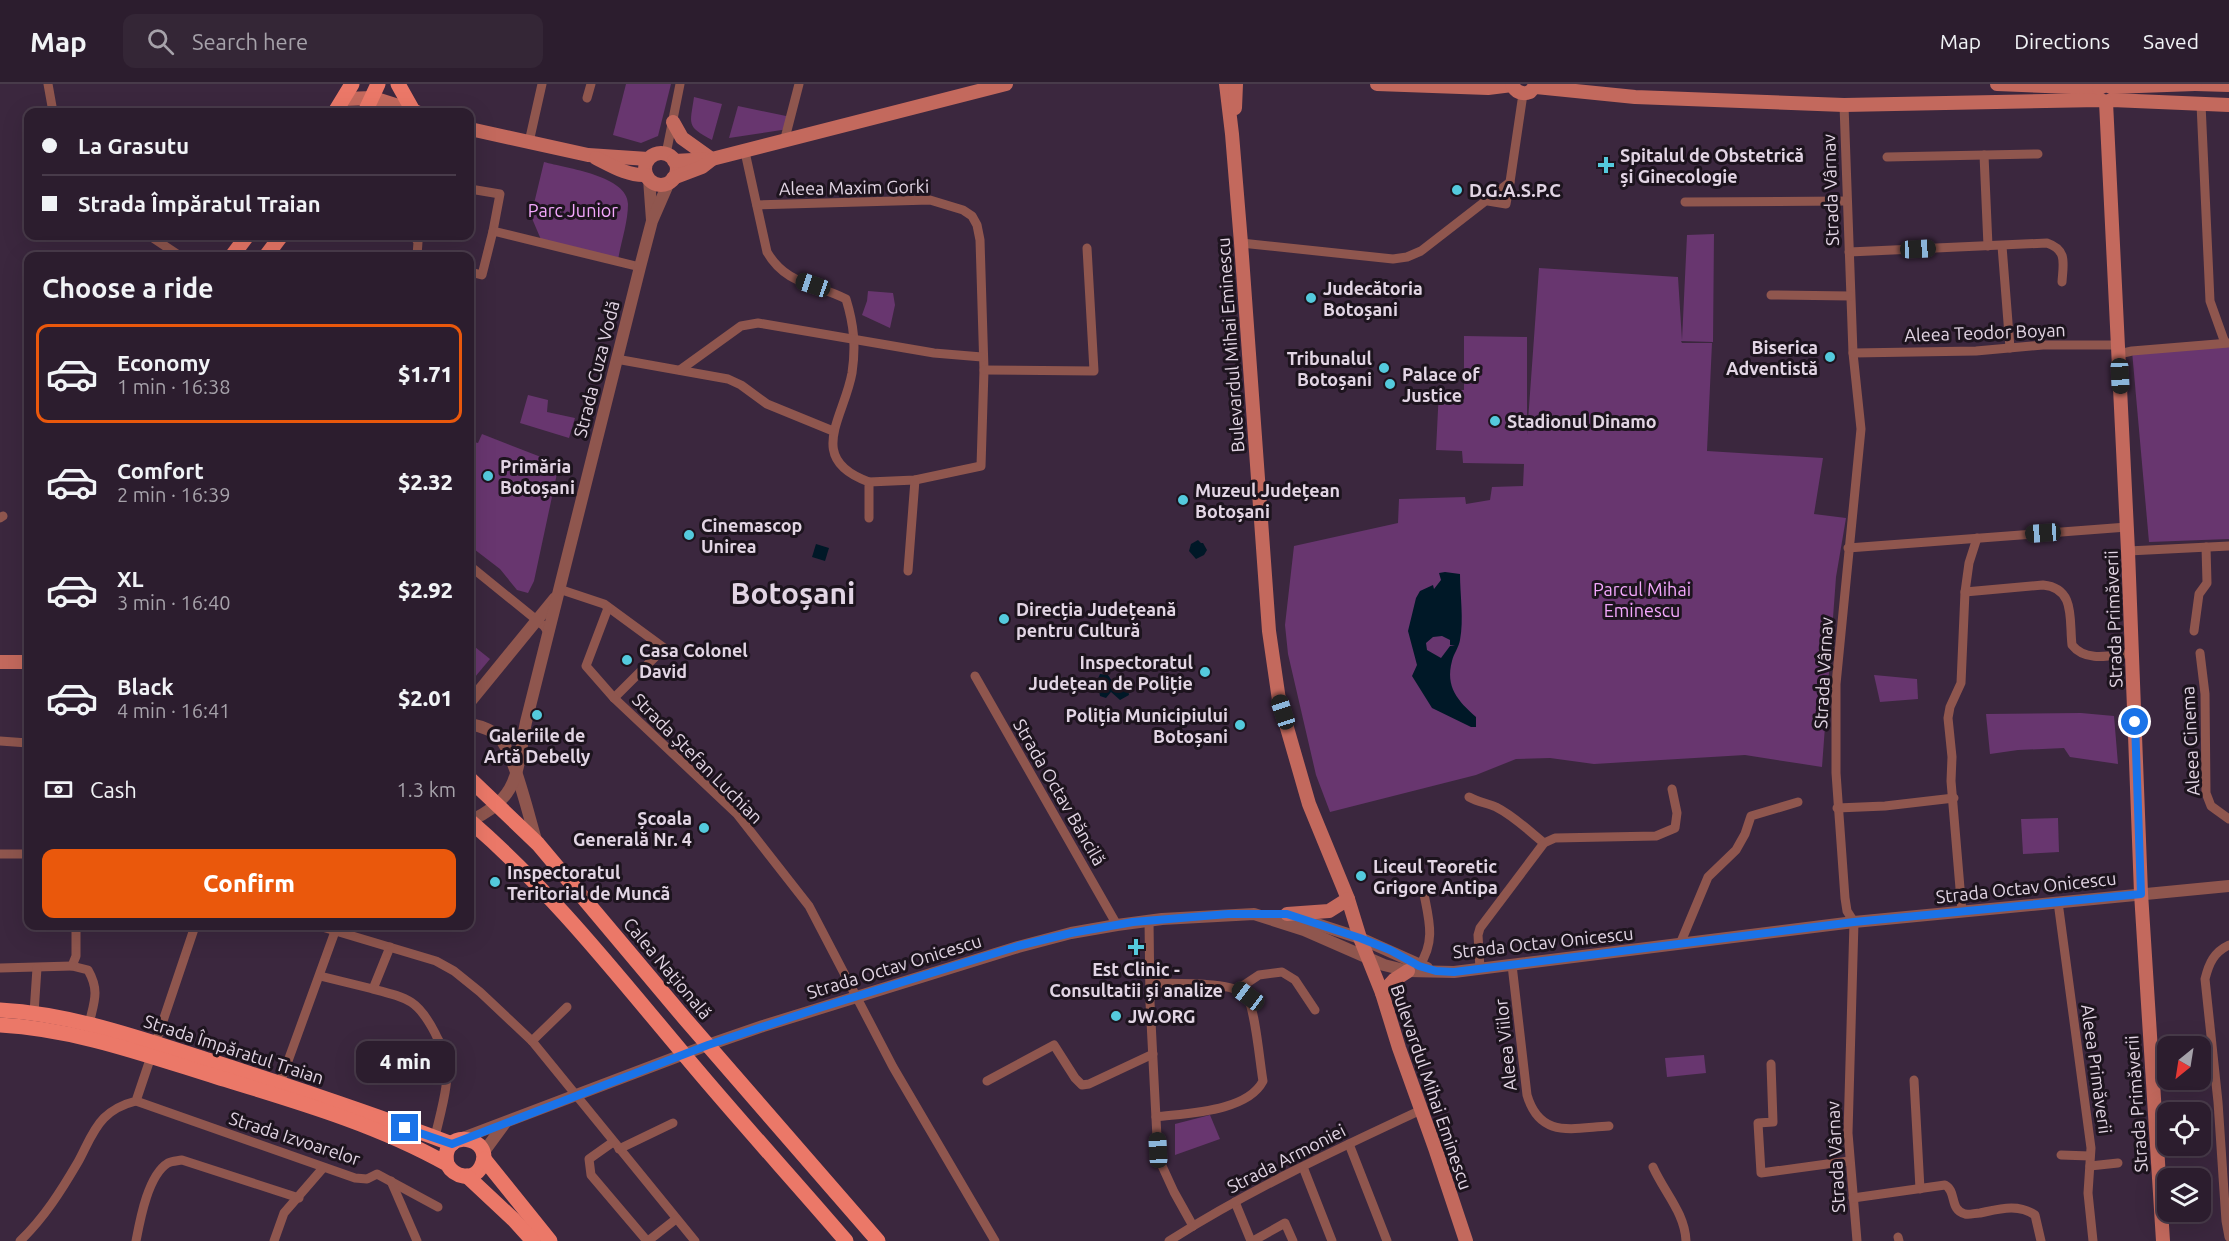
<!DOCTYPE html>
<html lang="en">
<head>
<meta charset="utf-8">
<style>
	body { margin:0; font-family:Ubuntu,sans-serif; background:#342636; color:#f1f3f6; height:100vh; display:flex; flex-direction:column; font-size:22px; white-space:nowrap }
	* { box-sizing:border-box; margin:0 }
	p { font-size:20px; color:#a6a2aa }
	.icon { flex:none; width:33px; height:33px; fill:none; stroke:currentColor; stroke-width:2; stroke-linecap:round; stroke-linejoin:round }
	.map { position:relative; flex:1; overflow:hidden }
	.details { position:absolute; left:24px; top:168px; width:450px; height:678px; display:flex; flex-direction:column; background:#2c1d2e; border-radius:12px; box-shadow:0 6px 24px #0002,0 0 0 2px #483b4a }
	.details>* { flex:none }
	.hud { position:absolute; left:24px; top:24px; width:450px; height:132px; border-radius:12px; box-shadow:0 6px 24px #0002,0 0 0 2px #483b4a; display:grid; align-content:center; height:132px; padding:0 18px; background:#2c1d2e }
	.needle { width:39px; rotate:210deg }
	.tools { position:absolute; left:2157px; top:952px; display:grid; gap:12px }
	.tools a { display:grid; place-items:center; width:54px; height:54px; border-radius:12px; background:#2c1d2e; box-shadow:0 6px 24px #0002,0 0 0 2px #483b4a; font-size:30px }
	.end { position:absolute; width:27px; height:27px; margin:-14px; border:8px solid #1a73e8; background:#fff; box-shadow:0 0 0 3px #fff }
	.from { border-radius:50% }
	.bubble { position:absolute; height:42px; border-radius:12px; background:#2c1d2e; box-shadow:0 6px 24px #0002,0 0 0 2px #483b4a; font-size:20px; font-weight:800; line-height:42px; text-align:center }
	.car { position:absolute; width:18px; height:36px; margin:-18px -9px; border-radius:8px; box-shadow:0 0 4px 2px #0007; background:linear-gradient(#222 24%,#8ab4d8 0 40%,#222 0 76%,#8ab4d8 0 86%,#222 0) }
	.hud b { display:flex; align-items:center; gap:21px; height:57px; font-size:22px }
	.hud b+b { border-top:2px solid #483b4a }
	.hud i { width:15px; height:15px; background:#f1f3f6 }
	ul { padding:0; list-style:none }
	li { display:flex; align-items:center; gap:18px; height:99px; margin:0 12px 9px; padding:0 6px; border:3px solid transparent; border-radius:12px }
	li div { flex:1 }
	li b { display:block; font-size:22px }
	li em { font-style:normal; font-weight:800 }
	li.selected { border-color:#ea580c }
	li>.icon { width:54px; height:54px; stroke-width:1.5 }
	h2 { padding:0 18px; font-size:27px; line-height:72px }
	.pay { display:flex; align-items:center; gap:15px; height:66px; padding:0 18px; font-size:22px }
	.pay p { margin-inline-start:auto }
	.action { display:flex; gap:12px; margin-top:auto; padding:12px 18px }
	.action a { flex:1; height:69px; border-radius:12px; background:#ea580c; color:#fff; font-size:24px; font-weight:800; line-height:69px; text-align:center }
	header { display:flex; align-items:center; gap:36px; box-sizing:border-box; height:84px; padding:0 30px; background:#2c1d2e; border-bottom:2px solid #483b4a }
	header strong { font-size:28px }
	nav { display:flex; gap:33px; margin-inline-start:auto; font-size:21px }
	.search { width:420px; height:54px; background:#342636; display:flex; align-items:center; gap:15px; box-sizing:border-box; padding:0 21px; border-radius:12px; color:#a6a2aa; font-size:22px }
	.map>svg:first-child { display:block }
</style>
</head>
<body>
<header>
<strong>Map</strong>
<div class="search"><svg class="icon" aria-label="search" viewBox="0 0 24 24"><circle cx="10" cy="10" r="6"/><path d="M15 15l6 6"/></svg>Search here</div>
<nav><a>Map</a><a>Directions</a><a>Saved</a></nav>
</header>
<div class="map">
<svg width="2229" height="1157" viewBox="0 0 2229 1157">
	<rect width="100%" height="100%" fill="#3b273e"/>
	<g fill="#68366f">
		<polygon points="626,0 671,0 658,52 641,59 613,51"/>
		<path d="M694 13 722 20 712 56C686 42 690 41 694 13Z"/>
		<polygon points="738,22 791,33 788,45 729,54"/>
		<path d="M544 78C566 84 628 92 628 120 628 138 621 158 618 176L542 158 531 132Z"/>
		<polygon points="1714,150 1713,258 1681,257 1682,259 1712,259 1707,367 1823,374 1814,430 1846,434 1836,493 1822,683 1745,671 1594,680 1550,674 1516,675 1476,691 1330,728 1316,691 1288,570 1285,541 1294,462 1398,439 1399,415 1465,413 1466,420 1490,416 1492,403 1523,402 1524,380 1463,379 1462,367 1436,366 1439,306 1464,306 1464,252 1527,253 1527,351 1539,184 1678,193 1682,256 1687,151"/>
		<polygon points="868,207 893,209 895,221 890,244 862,231 867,217"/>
		<polygon points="2229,263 2229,455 2149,458 2132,267"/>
		<polygon points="528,311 548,316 547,328 575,334 569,354 520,339"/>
		<polygon points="482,350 559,380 534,497 528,509 517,506 500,485 470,462 470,357 478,359"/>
		<polygon points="470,559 490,575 470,599"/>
		<polygon points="1874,591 1917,595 1918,615 1880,618"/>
		<polygon points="2081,629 2114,632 2118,680 2070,673 2064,664 2018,666 1990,670 1986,630"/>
		<polygon points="2058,734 2059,768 2023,770 2021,735"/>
		<polygon points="1704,971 1706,989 1667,993 1665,974"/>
		<polygon points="1210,1031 1220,1055 1175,1071 1175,1040"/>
	</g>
	<g fill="#001827" fill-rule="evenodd">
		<polygon points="1198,456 1201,459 1203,459 1207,466 1204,471 1196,475 1189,467 1191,460"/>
		<polygon points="816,460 829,464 825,477 812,473"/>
		<path d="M1445 488 1460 490C1460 511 1464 536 1460 556 1459 563 1454 569 1452 577 1445 603 1458 617 1476 633V643H1471L1432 624 1412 592 1417 581 1408 547 1416 514 1420 507 1433 501 1434 505 1441 496 1439 489ZM1442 552 1450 556V561H1455L1450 562 1441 574 1427 566 1426 559 1433 553Z"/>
		<polygon points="1100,590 1108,591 1114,600 1124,602 1128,605 1129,611 1120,616 1111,608 1106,614 1100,612 1097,597"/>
	</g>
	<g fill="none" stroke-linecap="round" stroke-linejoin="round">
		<g stroke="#8f564e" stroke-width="9">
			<polyline points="48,0 53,28"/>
			<polyline points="587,14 591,0"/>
			<polyline points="2201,20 2210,217 2225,259"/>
			<polyline points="1844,21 1853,269 1861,345 1836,600 1836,689 1845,814 1847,827 1854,838 1848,1049 1857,1157"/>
			<polyline points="529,58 542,0"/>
			<polyline points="784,58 799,0"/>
			<path d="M745 68 767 168C786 201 815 199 846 215 854 241 856 262 852 289 844 334 805 375 869 398V434"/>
			<polyline points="666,70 680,0"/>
			<polyline points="1984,71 1988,162"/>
			<polyline points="1887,73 2038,70"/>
			<polyline points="470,105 500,110 493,147"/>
			<polyline points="1488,117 1506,120 1510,98"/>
			<polyline points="1685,118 1846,117"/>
			<polyline points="757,121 930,116 963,126 972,132 977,141 980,156 984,286 981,382 915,396 869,398"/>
			<polyline points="150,152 180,172"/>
			<polyline points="414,152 418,158 417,172"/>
			<polyline points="1241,159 1393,175 1407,173 1421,167 1510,98 1523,10"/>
			<polyline points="2002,162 2010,264"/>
			<path d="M1849 168 2047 159C2068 166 2063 180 2062 198"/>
			<polyline points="470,188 482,191 493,147 640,183"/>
			<polyline points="1771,211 1850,212"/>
			<polyline points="1853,269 1976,267 2043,261 2119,261"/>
			<polyline points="2119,270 2132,267 2229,259"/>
			<polyline points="616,275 728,295 741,301 767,320 833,347"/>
			<polyline points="680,286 741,242 758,239 934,269 982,273"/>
			<polyline points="984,286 1094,287 1087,164"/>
			<polyline points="0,434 3,432"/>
			<polyline points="1848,464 2127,443"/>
			<polyline points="2128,467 2229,462"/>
			<polyline points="470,482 544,542 548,548"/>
			<polyline points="908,487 915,396"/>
			<polyline points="559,505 604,520 664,564 614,614"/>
			<path d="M1965 508 2043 501C2076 504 2069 536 2072 561 2086 579 2112 571 2132 569"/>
			<polyline points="608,524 586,582 614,614 737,730 809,822 893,983 995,1157"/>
			<polyline points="2194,547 2199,510 2207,499 2206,463"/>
			<polyline points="2200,569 2205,610 2206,709 2211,722 2229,735"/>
			<polyline points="975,592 1117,841"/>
			<polyline points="0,657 28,659"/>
			<path d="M1469 713C1478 718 1487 719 1496 723 1514 732 1529 747 1544 759"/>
			<polyline points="1837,724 1885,722 1954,714"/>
			<polyline points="0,770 28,770"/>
			<polyline points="2058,818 2091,1064 2088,1109 2093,1157"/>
			<polyline points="1962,828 1951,697 1952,673 1948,634 1950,623 1961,599 1965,508 1969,479 1977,454"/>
			<polyline points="1149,836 1150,918 1158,1073 1174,1108 1193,1142"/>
			<path d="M76 842V872L72 882 88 886C100 907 94 918 89 940"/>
			<polyline points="319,842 436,877 454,887 480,908 532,957 695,1157"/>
			<polyline points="1680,860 1708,793 1736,766 1745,750 1751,732 1798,718"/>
			<path d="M2229 861C2214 868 2209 879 2205 895L2218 1018 2226 1137 2229 1153"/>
			<path d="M390 863 373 905C408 914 418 916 435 949 438 956 443 963 445 970 452 993 440 1030 435 1053"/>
			<path d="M1512 881 1527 1011C1540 1055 1572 1044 1609 1042"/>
			<path d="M1419 882C1437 856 1428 833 1423 805"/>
			<polyline points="0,884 72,882"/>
			<polyline points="1480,885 1478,851 1480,844 1544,759 1555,754 1656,752 1675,744 1677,729 1672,705"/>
			<polyline points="320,892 373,905"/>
			<path d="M1151 899C1171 900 1233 897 1246 911 1255 921 1260 981 1263 997 1247 1028 1187 1029 1156 1033"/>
			<polyline points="1238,905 1259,891 1282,888 1295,896 1315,926"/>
			<polyline points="34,929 37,884"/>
			<polyline points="532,957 567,923"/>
			<polyline points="1771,980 1773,1038 1758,1039 1761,1089 1849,1077"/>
			<polyline points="1914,996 1920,1105"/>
			<polyline points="987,997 1054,961 1075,994 1082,1001 1089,1000 1153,970"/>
			<polyline points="280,999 337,842"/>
			<polyline points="136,1017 355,1094 367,1095 377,1090 438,1123"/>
			<polyline points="613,1058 589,1075 591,1091 647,1157"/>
			<polyline points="1349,1060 1387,1157"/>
			<polyline points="619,1065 673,1039"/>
			<polyline points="2061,1071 2090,1072"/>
			<polyline points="2090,1082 2118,1079"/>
			<polyline points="1303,1083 1332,1157"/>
			<path d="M1653 1083C1664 1108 1685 1129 1686 1157"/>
			<polyline points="391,1097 417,1157"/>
			<path d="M1853 1114 1945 1101C1957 1107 1949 1126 1965 1130 1970 1131 1975 1129 1980 1129 1999 1125 2018 1119 2035 1131L2041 1157"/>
			<polyline points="1235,1118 1251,1157"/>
			<polyline points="1898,1153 1899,1157"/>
			<path d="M20 1157C44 1134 61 1107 78 1078 86 1064 92 1046 104 1034 113 1025 124 1020 136 1017L195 842"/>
			<path d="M136 1157C140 1136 148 1091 168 1079 172 1077 177 1077 182 1076L299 1114"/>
			<polyline points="274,1157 284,1129 323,1084"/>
			<polyline points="648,1157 676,1135"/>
			<path d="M1169 1157C1249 1106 1335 1066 1421 1026"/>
			<polyline points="1253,1157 1285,1139 1293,1157"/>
		</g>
		<g stroke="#8f564e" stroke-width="12">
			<polyline points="649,95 652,136"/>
			<polyline points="470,618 555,514"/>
			<path d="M470 640C480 642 491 645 499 653 515 671 529 734 537 759"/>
			<path d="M470 737C521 713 516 688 526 638L640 183 652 137 669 98"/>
			<polyline points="1289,831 1360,854 1427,884"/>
			<polyline points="460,1055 708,961 763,942 1018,863 1071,849 1117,841 1162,835 1254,830 1304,846 1384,881 1408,887 1454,888 1854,838 2229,802"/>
			<polyline points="483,1069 505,1039"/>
		</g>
		<g stroke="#c3695d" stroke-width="14">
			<polyline points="1226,0 1232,50 1241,159 1269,547 1279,616 1309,720 1348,815 1360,854 1382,909 1399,964 1436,1067 1466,1157"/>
			<polyline points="1377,0 1488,4 1512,1"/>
			<path d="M1512 0C1515 8 1522 11 1530 8L1537 0"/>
			<polyline points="1997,0 2099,4"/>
			<polyline points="2195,0 2229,1"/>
			<polyline points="1536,3 1635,13 1844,21 2100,16 2106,18 2112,16 2229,21"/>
			<polyline points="2099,4 2106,1 2111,3 2195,0"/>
			<polyline points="344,15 373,14 417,28"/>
			<polyline points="2106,18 2128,467 2141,809 2163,1157"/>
			<polyline points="1235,24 1236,0"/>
			<polyline points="673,38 682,54 710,74"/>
			<polyline points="470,45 588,71 648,75"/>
			<circle cx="661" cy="85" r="16"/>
			<path d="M596 74C612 82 628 92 646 91"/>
			<polyline points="674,77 712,75 1006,0"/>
			<polyline points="673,94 702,83 711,76"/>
			<polyline points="0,578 28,578"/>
			<polyline points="1287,830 1329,827 1348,815"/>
			<polyline points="1382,909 1394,896 1408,887"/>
		</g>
		<g stroke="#eb7868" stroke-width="15">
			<polyline points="398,0 412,25"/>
			<polyline points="335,28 352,0"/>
			<polyline points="365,28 378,0"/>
			<polyline points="232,172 247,152"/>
			<polyline points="266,172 281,152"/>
			<polyline points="470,695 538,760 686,936 878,1157"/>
			<path d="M470 737C551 807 613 886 682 968 735 1032 792 1094 846 1157"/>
			<path d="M0 926C73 930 142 955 211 977 292 1003 373 1030 452 1060"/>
			<path d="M0 941C75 945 146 971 217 993 295 1017 376 1040 447 1080 454 1093 473 1098 481 1083 497 1052 439 1042 447 1080"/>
			<polyline points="484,1075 550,1157"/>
			<polyline points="467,1092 514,1136 533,1157"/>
		</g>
	</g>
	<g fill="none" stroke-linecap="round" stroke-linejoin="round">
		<polyline stroke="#1a73e8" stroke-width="8" points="405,1044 452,1060 708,961 816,925 1018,862 1071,849 1133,838 1228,830 1287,830 1360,854 1390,866 1419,882 1436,887 1454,888 1854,838 2141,810 2135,638"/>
	</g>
	<g fill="#54cadd" stroke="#1d141e" stroke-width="2">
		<path d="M1603 72h6v6h6v6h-6v6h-6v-6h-6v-6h6z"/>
		<circle cx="1457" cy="106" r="6"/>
		<circle cx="1311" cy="214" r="6"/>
		<circle cx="1830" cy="273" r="6"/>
		<circle cx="1384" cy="284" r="6"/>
		<circle cx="1390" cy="300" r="6"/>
		<circle cx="1495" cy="337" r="6"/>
		<circle cx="488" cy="392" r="6"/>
		<circle cx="1183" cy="416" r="6"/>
		<circle cx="689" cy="451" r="6"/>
		<circle cx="1004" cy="535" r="6"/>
		<circle cx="627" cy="576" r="6"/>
		<circle cx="1205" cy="588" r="6"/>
		<circle cx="537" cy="631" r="6"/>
		<circle cx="1240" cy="641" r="6"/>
		<circle cx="704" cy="744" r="6"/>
		<circle cx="1361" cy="792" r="6"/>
		<circle cx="495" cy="798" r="6"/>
		<path d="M1133 854h6v6h6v6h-6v6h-6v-6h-6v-6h6z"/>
		<circle cx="1116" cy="932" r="6"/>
	</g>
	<g text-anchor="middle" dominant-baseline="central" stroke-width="6" stroke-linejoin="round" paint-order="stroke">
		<g font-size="18" font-weight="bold" fill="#e2d5e4" stroke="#1d141e" text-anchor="start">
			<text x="1620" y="71">Spitalul de Obstetrică<tspan x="1620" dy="21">și Ginecologie</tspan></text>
			<text x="1469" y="106">D.G.A.S.P.C</text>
			<text x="1323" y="204">Judecătoria<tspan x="1323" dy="21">Botoșani</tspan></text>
			<text x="1818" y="263" text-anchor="end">Biserica<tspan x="1818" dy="21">Adventistă</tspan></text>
			<text x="1372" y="274" text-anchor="end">Tribunalul<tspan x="1372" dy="21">Botoșani</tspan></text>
			<text x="1402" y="290">Palace of<tspan x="1402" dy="21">Justice</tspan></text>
			<text x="1507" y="337">Stadionul Dinamo</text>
			<text x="500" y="382">Primăria<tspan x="500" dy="21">Botoșani</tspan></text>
			<text x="1195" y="406">Muzeul Județean<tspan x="1195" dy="21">Botoșani</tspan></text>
			<text x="701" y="441">Cinemascop<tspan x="701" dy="21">Unirea</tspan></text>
			<text x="1016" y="525">Direcția Județeană<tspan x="1016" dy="21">pentru Cultură</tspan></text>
			<text x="639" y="566">Casa Colonel<tspan x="639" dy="21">David</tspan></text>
			<text x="1193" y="578" text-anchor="end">Inspectoratul<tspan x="1193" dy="21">Județean de Poliție</tspan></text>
			<text x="1228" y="631" text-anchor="end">Poliția Municipiului<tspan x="1228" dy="21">Botoșani</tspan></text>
			<text x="537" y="651" text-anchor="middle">Galeriile de<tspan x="537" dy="21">Artă Debelly</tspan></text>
			<text x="692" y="734" text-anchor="end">Școala<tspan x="692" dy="21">Generală Nr. 4</tspan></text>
			<text x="1373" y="782">Liceul Teoretic<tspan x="1373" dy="21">Grigore Antipa</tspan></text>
			<text x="507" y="788">Inspectoratul<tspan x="507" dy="21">Teritorial de Muncã</tspan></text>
			<text x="1136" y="885" text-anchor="middle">Est Clinic -<tspan x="1136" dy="21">Consultatii și analize</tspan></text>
			<text x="1128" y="932">JW.ORG</text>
		</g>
		<g font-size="18" fill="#e2d5e4" stroke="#1d141e">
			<text transform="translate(854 103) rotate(-1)">Aleea Maxim Gorki</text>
			<text transform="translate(1830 106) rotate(-92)">Strada Vârnav</text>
			<text transform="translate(1985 248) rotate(-2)">Aleea Teodor Boyan</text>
			<text transform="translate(1230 261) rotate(-94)">Bulevardul Mihai Eminescu</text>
			<text transform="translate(596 285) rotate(-76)">Strada Cuza Vodă</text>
			<text transform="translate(2113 535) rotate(-92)">Strada Primăverii</text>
			<text transform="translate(1823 589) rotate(-87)">Strada Vârnav</text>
			<text transform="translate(2190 657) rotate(-93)">Aleea Cinema</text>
			<text transform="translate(698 674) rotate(45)">Strada Ștefan Luchian</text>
			<text transform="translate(1060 708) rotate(60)">Strada Octav Băncilă</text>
			<text transform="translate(2026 803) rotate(-6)">Strada Octav Onicescu</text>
			<text transform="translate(1543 858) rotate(-6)">Strada Octav Onicescu</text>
			<text transform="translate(894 882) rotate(-17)">Strada Octav Onicescu</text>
			<text transform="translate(668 884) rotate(50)">Calea Națională</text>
			<text transform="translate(1505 961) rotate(-96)">Aleea Viilor</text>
			<text transform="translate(234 965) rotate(18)">Strada Împăratul Traian</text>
			<text transform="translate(2097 985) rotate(82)">Aleea Primăverii</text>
			<text transform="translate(1432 1003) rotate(71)">Bulevardul Mihai Eminescu</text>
			<text transform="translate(2136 1020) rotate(-94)">Strada Primăverii</text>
			<text transform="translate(295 1054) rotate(18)">Strada Izvoarelor</text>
			<text transform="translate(1835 1073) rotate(-93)">Strada Vârnav</text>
			<text transform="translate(1286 1074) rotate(-27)">Strada Armoniei</text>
		</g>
		<g font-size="18" fill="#f4a8fd" stroke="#1d141e">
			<text x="573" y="126">Parc Junior</text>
			<text x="1642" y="505">Parcul Mihai<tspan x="1642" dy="21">Eminescu</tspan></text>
		</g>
		<g font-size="30" font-weight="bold" fill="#e2d5e4" stroke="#1d141e">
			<text x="793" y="509">Botoșani</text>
		</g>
	</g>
</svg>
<div class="tools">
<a><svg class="needle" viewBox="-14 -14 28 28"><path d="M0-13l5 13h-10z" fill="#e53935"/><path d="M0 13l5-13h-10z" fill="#a6a2aa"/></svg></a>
<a><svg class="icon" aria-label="locate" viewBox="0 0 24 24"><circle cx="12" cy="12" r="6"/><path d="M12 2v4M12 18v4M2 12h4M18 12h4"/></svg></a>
<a><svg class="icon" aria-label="layers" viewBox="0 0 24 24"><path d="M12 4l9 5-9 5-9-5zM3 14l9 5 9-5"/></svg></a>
</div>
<i class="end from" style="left:2135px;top:638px"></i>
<i class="end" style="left:405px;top:1044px"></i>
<div class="bubble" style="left:356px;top:957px;width:99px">4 min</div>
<i class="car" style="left:1918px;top:165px;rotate:87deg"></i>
<i class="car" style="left:813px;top:201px;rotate:289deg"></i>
<i class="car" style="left:2120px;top:292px;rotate:177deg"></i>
<i class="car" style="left:2043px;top:449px;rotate:266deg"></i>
<i class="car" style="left:1283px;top:628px;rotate:342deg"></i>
<i class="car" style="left:1248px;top:912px;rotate:307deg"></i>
<i class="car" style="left:1158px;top:1066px;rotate:357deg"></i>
<div class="hud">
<b><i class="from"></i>La Grasutu</b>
<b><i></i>Strada Împăratul Traian</b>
</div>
<section class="details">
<h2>Choose a ride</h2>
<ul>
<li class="selected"><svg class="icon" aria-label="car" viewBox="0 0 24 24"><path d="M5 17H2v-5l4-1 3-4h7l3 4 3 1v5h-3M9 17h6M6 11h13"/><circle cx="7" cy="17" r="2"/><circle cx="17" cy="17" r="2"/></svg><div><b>Economy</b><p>1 min · 16:38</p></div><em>$1.71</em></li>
<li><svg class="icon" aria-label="car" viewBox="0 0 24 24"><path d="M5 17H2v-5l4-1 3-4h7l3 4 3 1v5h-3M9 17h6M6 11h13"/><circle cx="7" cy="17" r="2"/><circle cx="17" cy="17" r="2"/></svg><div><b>Comfort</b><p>2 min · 16:39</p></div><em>$2.32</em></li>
<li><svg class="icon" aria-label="car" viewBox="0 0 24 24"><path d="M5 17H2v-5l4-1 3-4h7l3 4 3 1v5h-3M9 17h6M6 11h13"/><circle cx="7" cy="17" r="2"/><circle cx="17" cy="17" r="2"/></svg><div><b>XL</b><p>3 min · 16:40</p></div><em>$2.92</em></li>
<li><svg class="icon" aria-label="car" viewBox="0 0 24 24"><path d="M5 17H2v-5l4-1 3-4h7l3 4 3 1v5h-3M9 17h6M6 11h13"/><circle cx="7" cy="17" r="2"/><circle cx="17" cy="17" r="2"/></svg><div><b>Black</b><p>4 min · 16:41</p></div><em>$2.01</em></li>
</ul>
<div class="pay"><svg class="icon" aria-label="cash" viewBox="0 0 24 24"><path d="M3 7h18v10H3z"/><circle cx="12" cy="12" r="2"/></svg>Cash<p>1.3 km</p></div>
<div class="action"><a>Confirm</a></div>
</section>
</div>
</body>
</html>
